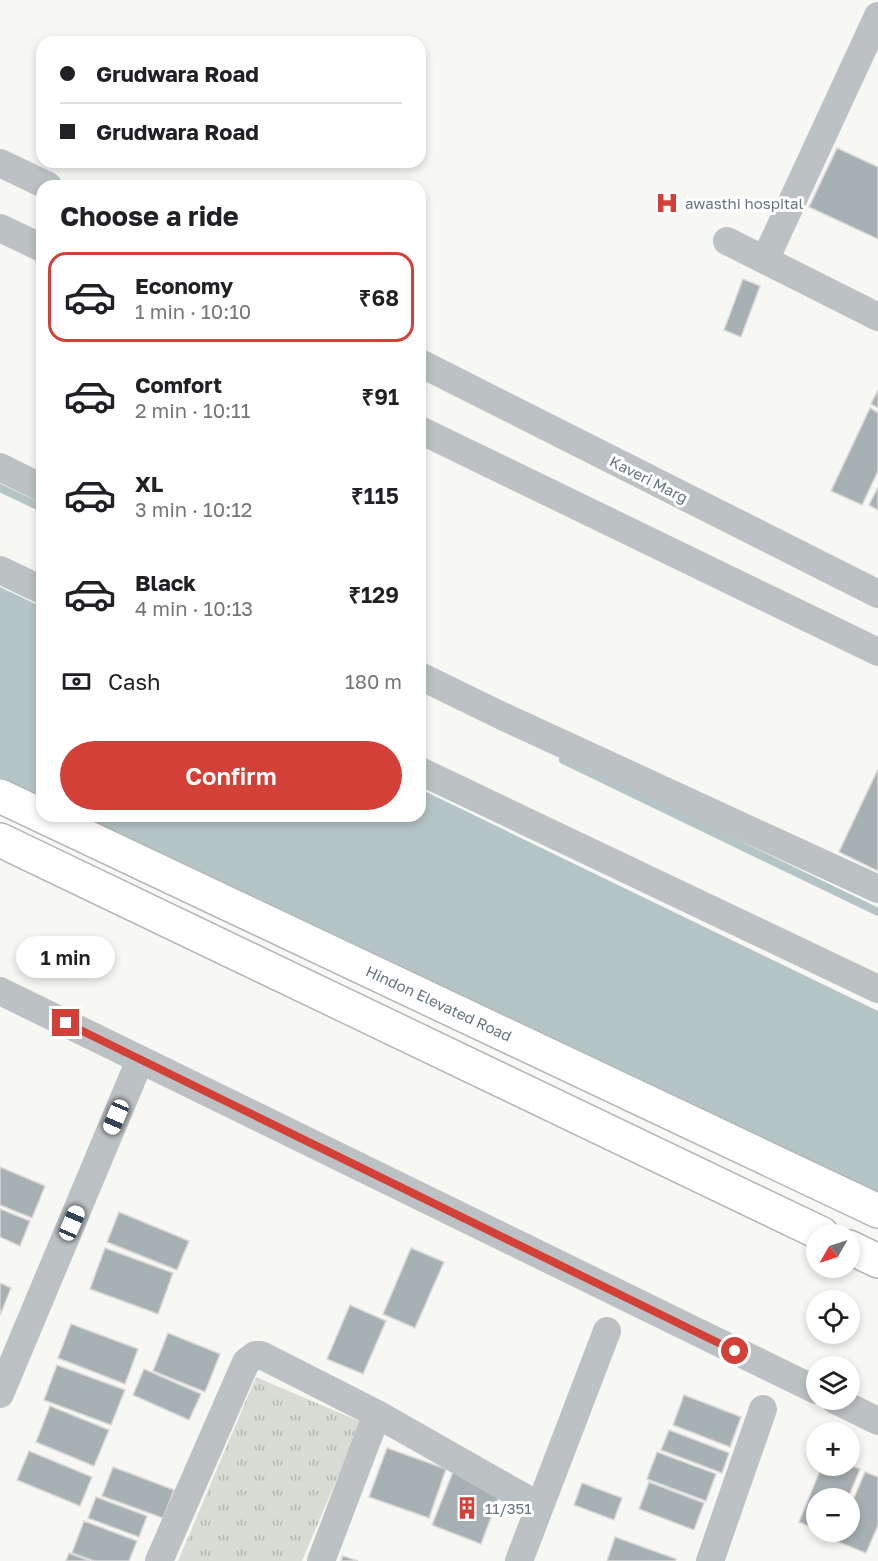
<!DOCTYPE html>
<html lang="en">
<head>
<meta charset="utf-8">
<style>
	body { margin:0; font-family:"Golos Text",sans-serif; background:#f6f6f6; color:#202124; height:100vh; display:flex; flex-direction:column; font-size:22px; white-space:nowrap }
	* { box-sizing:border-box; margin:0 }
	p { font-size:20px; color:#757577 }
	.icon { flex:none; width:33px; height:33px; fill:none; stroke:currentColor; stroke-width:2; stroke-linecap:round; stroke-linejoin:round }
	.map { position:relative; flex:1; overflow:hidden }
	.drawer { position:absolute; left:36px; top:180px; width:390px; height:642px; display:flex; flex-direction:column; background:#fff; border-radius:18px; box-shadow:0 3px 9px #0003 }
	.drawer>* { flex:none }
	.banner { position:absolute; left:36px; top:36px; width:390px; height:132px; border-radius:18px; box-shadow:0 3px 9px #0003; display:grid; align-content:center; height:132px; padding:0 24px; background:#fff }
	.needle { width:39px; rotate:231deg }
	.fabs { position:absolute; left:806px; top:1224px; display:grid; gap:12px }
	.fabs a { display:grid; place-items:center; width:54px; height:54px; border-radius:50%; background:#fff; box-shadow:0 3px 9px #0003; font-size:30px }
	.end { position:absolute; width:27px; height:27px; margin:-14px; border:8px solid #d34038; background:#fff; box-shadow:0 0 0 3px #fff }
	.from { border-radius:50% }
	.bubble { position:absolute; height:42px; border-radius:21px; background:#fff; box-shadow:0 3px 9px #0003; font-size:20px; font-weight:600; line-height:42px; text-align:center }
	.car { position:absolute; width:18px; height:36px; margin:-18px -9px; border-radius:8px; box-shadow:0 0 4px 2px #0007; background:linear-gradient(#fff 24%,#345 0 40%,#fff 0 76%,#345 0 86%,#fff 0) }
	.banner b { display:flex; align-items:center; gap:21px; height:57px; font-size:22px }
	.banner b+b { border-top:2px solid #e0e0e0 }
	.banner i { width:15px; height:15px; background:#202124 }
	ul { padding:0; list-style:none }
	li { display:flex; align-items:center; gap:18px; height:90px; margin:0 12px 9px; padding:0 12px; border:3px solid transparent; border-radius:18px }
	li div { flex:1 }
	li b { display:block; font-size:22px }
	li em { font-style:normal; font-weight:600 }
	li.selected { border-color:#d34038 }
	li>.icon { width:54px; height:54px; stroke-width:1.5 }
	h2 { padding:0 24px; font-size:27px; line-height:72px }
	.pay { display:flex; align-items:center; gap:15px; height:66px; padding:0 24px; font-size:22px }
	.pay p { margin-inline-start:auto }
	.button { display:flex; gap:12px; margin-top:auto; padding:12px 24px }
	.button a { flex:1; height:69px; border-radius:36px; background:#d34038; color:#fff; font-size:24px; font-weight:600; line-height:69px; text-align:center }
	.map>svg:first-child { display:block }
</style>
</head>
<body>
<div class="map">
<svg width="878" height="1561" viewBox="0 0 878 1561">
	<defs>
		<pattern id="park-tufts" width="24" height="20" patternUnits="userSpaceOnUse" patternTransform="scale(1.5)"><rect width="24" height="20" fill="#d8dcd4"/><path d="M3 7l-1-3M5 7V3M7 7l1-3M15 17l-1-3M17 17v-4M19 17l1-3" fill="none" stroke="#b3b7b1"/></pattern>
	</defs>
	<rect width="100%" height="100%" fill="#f7f7f4"/>
	<polygon fill="url(#park-tufts)" points="256,1377 361,1422 302,1561 178,1561"/>
	<g fill="#b5c4c5">
		<polygon points="0,587 42,607 42,800 0,780"/>
		<polygon points="420,789 878,1011 878,1203 76,816 420,816"/>
	</g>
	<g fill="none" stroke-linecap="round" stroke-linejoin="round">
		<g stroke="#b5c4c5" stroke-width="8">
			<polyline points="0,488 42,508"/>
			<polyline points="563,760 878,912"/>
		</g>
	</g>
	<g fill="#a7b0b3" stroke="#d9d8d7" stroke-width="1.5">
		<polygon points="837,148 878,167 878,239 809,207"/>
		<polygon points="743,279 760,286 741,337 724,330"/>
		<polygon points="878,390 878,408 871,404"/>
		<polygon points="870,408 878,413 878,471 862,505 831,491"/>
		<polygon points="878,487 878,510 869,505"/>
		<polygon points="878,769 878,871 839,852"/>
		<polygon points="0,1167 45,1186 32,1218 0,1205"/>
		<polygon points="0,1209 30,1221 20,1246 0,1237"/>
		<polygon points="119,1212 189,1241 177,1270 107,1242"/>
		<polygon points="105,1248 173,1273 158,1314 90,1289"/>
		<polygon points="411,1248 444,1262 415,1328 383,1314"/>
		<polygon points="0,1283 11,1288 0,1315"/>
		<polygon points="350,1305 386,1321 363,1374 327,1359"/>
		<polygon points="71,1324 138,1349 125,1384 58,1358"/>
		<polygon points="168,1333 220,1354 205,1392 153,1371"/>
		<polygon points="57,1365 125,1390 111,1425 44,1400"/>
		<polygon points="144,1369 201,1394 189,1420 133,1395"/>
		<polygon points="684,1395 741,1417 730,1447 673,1425"/>
		<polygon points="50,1406 109,1430 94,1466 36,1442"/>
		<polygon points="669,1430 729,1453 722,1473 661,1450"/>
		<polygon points="387,1448 446,1469 429,1518 369,1497"/>
		<polygon points="29,1451 92,1477 80,1506 17,1480"/>
		<polygon points="657,1452 716,1474 706,1501 647,1479"/>
		<polygon points="849,1465 860,1469 848,1498 816,1498 816,1529 799,1522 822,1466"/>
		<polygon points="113,1467 174,1490 163,1518 102,1496"/>
		<polygon points="453,1472 501,1491 481,1544 432,1525"/>
		<polygon points="865,1472 878,1477 878,1525 866,1553 836,1541 840,1532 849,1532 849,1510"/>
		<polygon points="649,1482 704,1503 694,1530 639,1509"/>
		<polygon points="582,1483 622,1498 614,1520 574,1505"/>
		<polygon points="96,1497 147,1516 139,1537 88,1518"/>
		<polygon points="84,1521 137,1541 129,1561 94,1561 72,1553"/>
		<polygon points="615,1537 676,1559 675,1561 607,1561"/>
		<polygon points="69,1553 90,1561 66,1561"/>
		<polygon points="343,1556 358,1561 341,1561"/>
	</g>
	<g fill="none" stroke-linecap="round" stroke-linejoin="round">
		<g stroke="#b2b7b9" stroke-width="36">
			<g id="highway">
				<polyline points="0,796 878,1211"/>
				<polyline points="0,840 822,1234"/>
				<polyline points="849,1247 878,1261"/>
			</g>
		</g>
		<g stroke="#bcc2c4" stroke-width="28">
			<polyline points="0,163 48,186"/>
			<polyline points="0,228 42,248"/>
			<polyline points="727,241 878,317"/>
			<polyline points="765,260 878,16"/>
			<polyline points="420,363 878,594"/>
			<polyline points="420,430 878,652"/>
			<polyline points="0,467 42,488"/>
			<polyline points="0,570 42,590"/>
			<polyline points="420,676 502,716 878,889"/>
			<polyline points="420,771 878,989"/>
			<polyline points="0,991 816,1390"/>
			<polyline points="0,1394 140,1060"/>
			<polyline points="835,1400 878,1421"/>
			<polyline points="377,1414 539,1506"/>
			<polyline points="159,1561 246,1362 255,1355 261,1355 377,1414 321,1561"/>
			<polyline points="519,1561 607,1331"/>
			<polyline points="710,1561 763,1409"/>
		</g>
		<use href="#highway" stroke="#fff" stroke-width="33"/>
	</g>
	<g fill="none" stroke-linecap="round" stroke-linejoin="round">
		<polyline stroke="#d34038" stroke-width="8" points="66,1023 735,1351"/>
	</g>
	<defs>
		<g id="hospital-bare" transform="scale(1.8)"><path d="M-5-5h3v3.5h4V-5h3V5h-3V1.5h-4V5h-3Z" fill="#d34038" stroke="#fff" stroke-width="2.5" paint-order="stroke"/></g>
		<g id="building-bare" transform="scale(1.8)"><path d="M-4-6H4V6H1V3H-1V6H-4ZM-2.5-4.3h1.7v1.8h-1.7ZM.8-4.3h1.7v1.8H.8ZM-2.5-1h1.7V.8h-1.7ZM.8-1h1.7V.8H.8Z" fill="#d34038" stroke="#fff" stroke-width="2.5" paint-order="stroke"/></g>
	</defs>
	<g fill-rule="evenodd">
		<use href="#hospital-bare" x="667" y="203"/>
		<use href="#building-bare" x="467" y="1508"/>
	</g>
	<g text-anchor="middle" dominant-baseline="central" stroke-width="6" stroke-linejoin="round" paint-order="stroke">
		<g font-size="15" fill="#65777d" stroke="#fff" text-anchor="start">
			<text x="685" y="203">awasthi hospital</text>
			<text x="485" y="1508">11/351</text>
		</g>
		<g font-size="15" fill="#65777d" stroke="#fff">
			<text transform="translate(649 479) rotate(27)">Kaveri Marg</text>
			<text transform="translate(439 1003) rotate(25)">Hindon Elevated Road</text>
		</g>
	</g>
</svg>
<div class="fabs">
<a><svg class="needle" viewBox="-14 -14 28 28"><path d="M0-13l5 13h-10z" fill="#e53935"/><path d="M0 13l5-13h-10z" fill="#757577"/></svg></a>
<a><svg class="icon" aria-label="locate" viewBox="0 0 24 24"><circle cx="12" cy="12" r="6"/><path d="M12 2v4M12 18v4M2 12h4M18 12h4"/></svg></a>
<a><svg class="icon" aria-label="layers" viewBox="0 0 24 24"><path d="M12 4l9 5-9 5-9-5zM3 14l9 5 9-5"/></svg></a>
<a>+</a>
<a>−</a>
</div>
<i class="end from" style="left:735px;top:1351px"></i>
<i class="end" style="left:66px;top:1023px"></i>
<div class="bubble" style="left:16px;top:936px;width:99px">1 min</div>
<i class="car" style="left:116px;top:1117px;rotate:203deg"></i>
<i class="car" style="left:72px;top:1223px;rotate:23deg"></i>
<div class="banner">
<b><i class="from"></i>Grudwara Road</b>
<b><i></i>Grudwara Road</b>
</div>
<section class="drawer">
<h2>Choose a ride</h2>
<ul>
<li class="selected"><svg class="icon" aria-label="car" viewBox="0 0 24 24"><path d="M5 17H2v-5l4-1 3-4h7l3 4 3 1v5h-3M9 17h6M6 11h13"/><circle cx="7" cy="17" r="2"/><circle cx="17" cy="17" r="2"/></svg><div><b>Economy</b><p>1 min · 10:10</p></div><em>₹68</em></li>
<li><svg class="icon" aria-label="car" viewBox="0 0 24 24"><path d="M5 17H2v-5l4-1 3-4h7l3 4 3 1v5h-3M9 17h6M6 11h13"/><circle cx="7" cy="17" r="2"/><circle cx="17" cy="17" r="2"/></svg><div><b>Comfort</b><p>2 min · 10:11</p></div><em>₹91</em></li>
<li><svg class="icon" aria-label="car" viewBox="0 0 24 24"><path d="M5 17H2v-5l4-1 3-4h7l3 4 3 1v5h-3M9 17h6M6 11h13"/><circle cx="7" cy="17" r="2"/><circle cx="17" cy="17" r="2"/></svg><div><b>XL</b><p>3 min · 10:12</p></div><em>₹115</em></li>
<li><svg class="icon" aria-label="car" viewBox="0 0 24 24"><path d="M5 17H2v-5l4-1 3-4h7l3 4 3 1v5h-3M9 17h6M6 11h13"/><circle cx="7" cy="17" r="2"/><circle cx="17" cy="17" r="2"/></svg><div><b>Black</b><p>4 min · 10:13</p></div><em>₹129</em></li>
</ul>
<div class="pay"><svg class="icon" aria-label="cash" viewBox="0 0 24 24"><path d="M3 7h18v10H3z"/><circle cx="12" cy="12" r="2"/></svg>Cash<p>180 m</p></div>
<div class="button"><a>Confirm</a></div>
</section>
</div>
</body>
</html>
